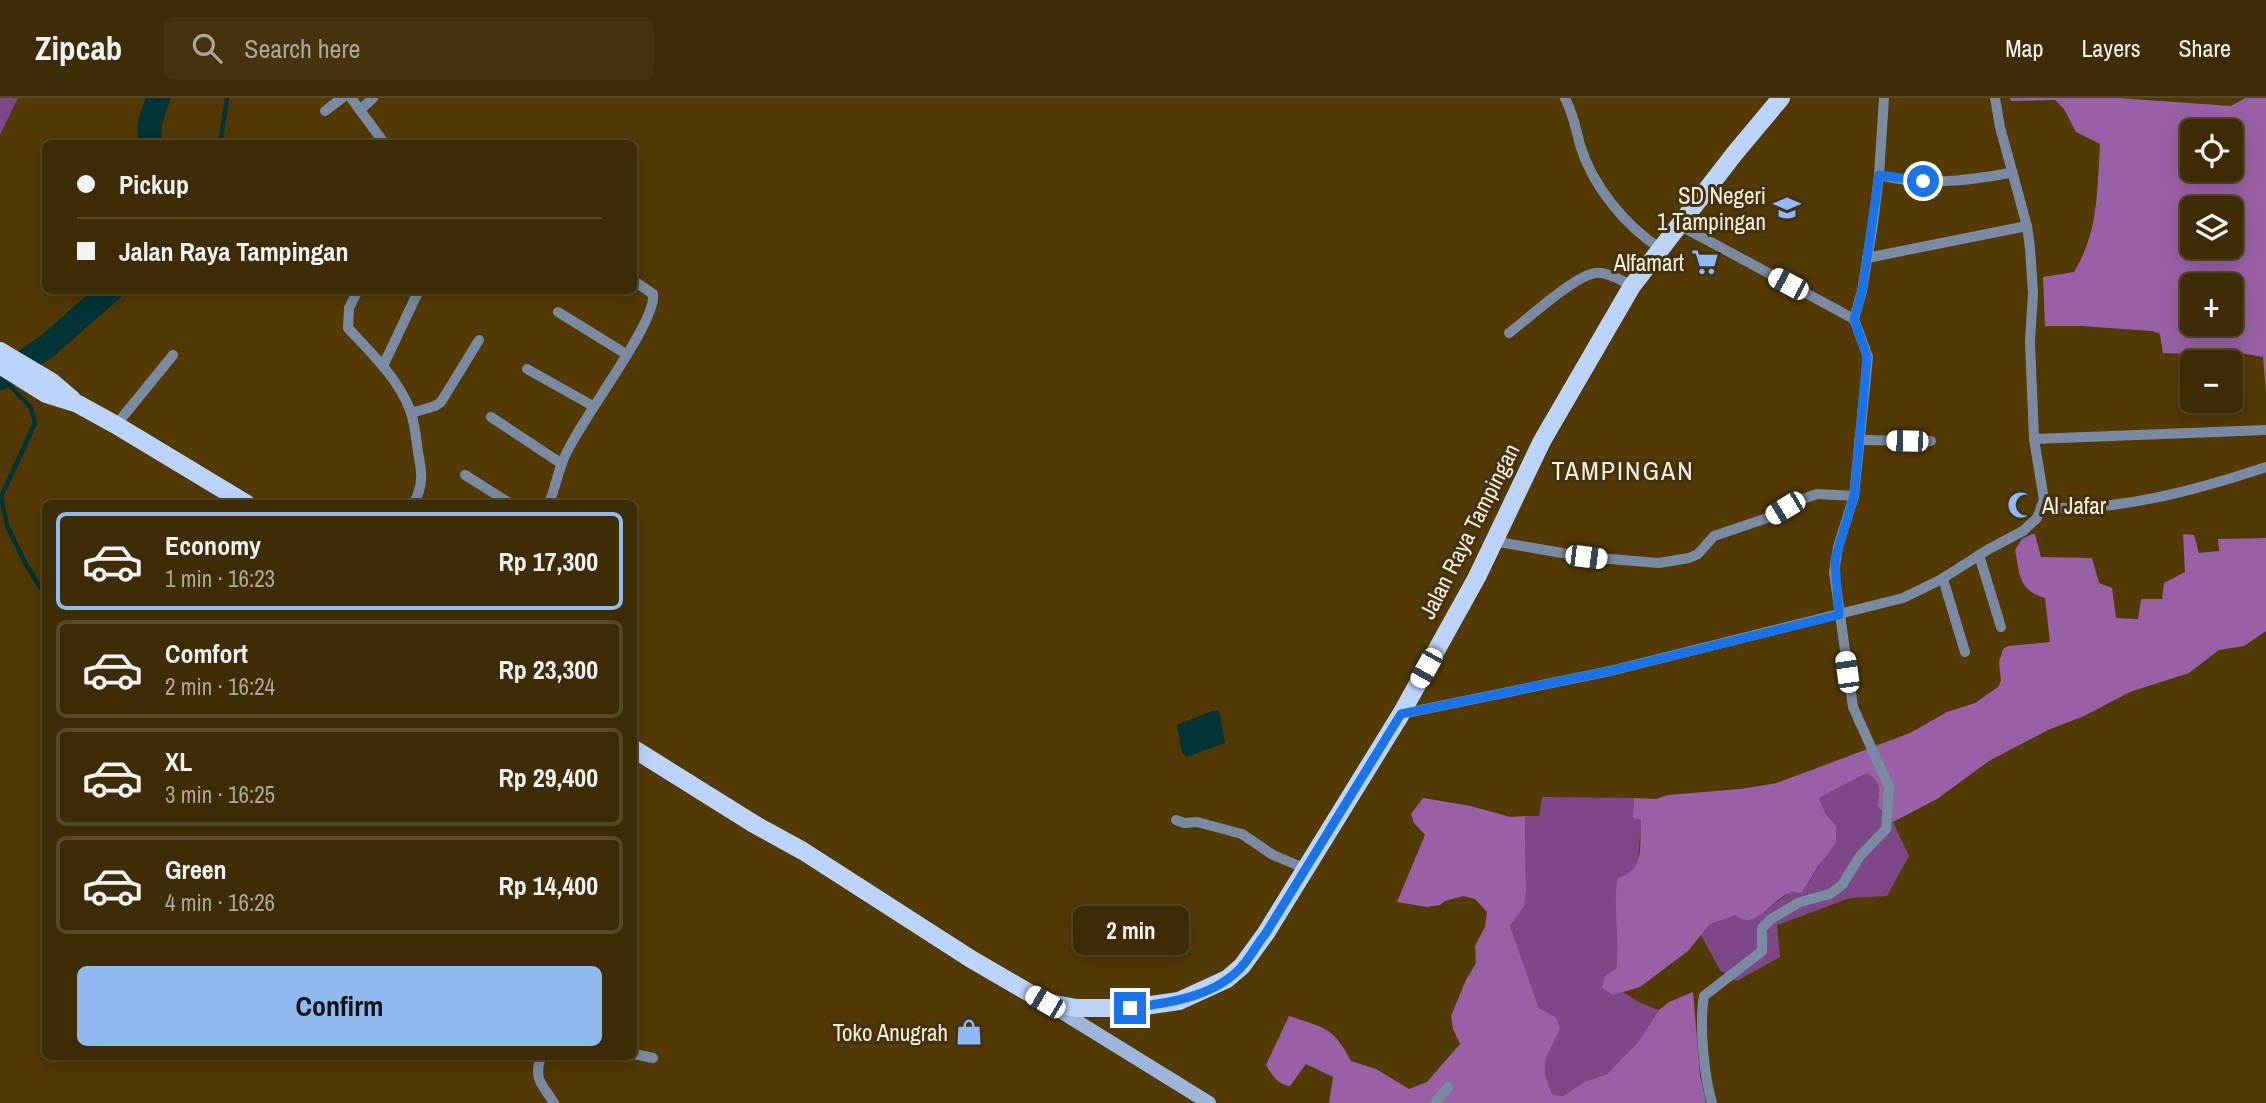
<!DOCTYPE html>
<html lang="en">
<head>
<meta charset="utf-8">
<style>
	body { margin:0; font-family:"Archivo Narrow",sans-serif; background:#45340e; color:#f1f3f6; height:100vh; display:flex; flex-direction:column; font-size:26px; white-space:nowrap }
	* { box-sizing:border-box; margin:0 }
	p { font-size:23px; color:#ada79a }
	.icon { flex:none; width:38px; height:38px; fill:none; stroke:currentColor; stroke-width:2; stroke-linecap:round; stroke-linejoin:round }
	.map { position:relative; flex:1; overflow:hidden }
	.side { position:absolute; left:42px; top:402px; width:595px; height:560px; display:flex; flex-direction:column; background:#3e2c04; border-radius:10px; box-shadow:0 4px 18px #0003,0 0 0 2px #574826 }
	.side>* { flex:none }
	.banner { position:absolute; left:42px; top:42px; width:595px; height:154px; border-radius:10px; box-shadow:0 4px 18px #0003,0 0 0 2px #574826; display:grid; align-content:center; height:154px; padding:0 35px; background:#3e2c04 }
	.tools { position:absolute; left:2180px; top:21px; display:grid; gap:14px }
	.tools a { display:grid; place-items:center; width:63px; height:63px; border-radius:10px; background:#3e2c04; box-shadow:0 4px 18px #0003,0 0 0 2px #574826; font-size:35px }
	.end { position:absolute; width:32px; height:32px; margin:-16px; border:9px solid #1a73e8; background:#fff; box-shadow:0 0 0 4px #fff }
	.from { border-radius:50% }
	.bubble { position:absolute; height:49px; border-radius:10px; background:#3e2c04; box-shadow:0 4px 18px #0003,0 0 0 2px #574826; font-size:23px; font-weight:700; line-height:49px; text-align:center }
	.car { position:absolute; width:21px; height:42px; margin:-21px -10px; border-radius:9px; box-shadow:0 0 5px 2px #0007; background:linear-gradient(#fff 24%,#345 0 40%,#fff 0 76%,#345 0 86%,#fff 0) }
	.banner b { display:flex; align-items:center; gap:24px; height:66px; font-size:26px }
	.banner b+b { border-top:2px solid #574826 }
	.banner i { width:18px; height:18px; background:#f1f3f6 }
	ul { padding:12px 0 0; list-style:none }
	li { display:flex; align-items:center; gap:21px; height:98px; margin:0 14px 10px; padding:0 21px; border:4px solid #574826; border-radius:10px }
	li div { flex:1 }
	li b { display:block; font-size:26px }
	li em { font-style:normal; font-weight:700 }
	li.selected { border-color:#90b9f0 }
	li>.icon { width:63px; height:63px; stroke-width:1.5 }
	.button { display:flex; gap:14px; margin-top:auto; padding:14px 35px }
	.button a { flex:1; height:80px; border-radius:10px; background:#90b9f0; color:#111; font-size:28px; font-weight:700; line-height:80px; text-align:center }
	header { display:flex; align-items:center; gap:42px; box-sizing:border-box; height:98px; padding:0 35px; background:#3e2c04; border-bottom:2px solid #574826 }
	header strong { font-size:33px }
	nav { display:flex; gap:38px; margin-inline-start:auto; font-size:24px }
	.search { width:490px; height:63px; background:#45340e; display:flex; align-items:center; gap:18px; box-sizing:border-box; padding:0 24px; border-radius:10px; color:#ada79a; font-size:26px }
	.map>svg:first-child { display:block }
</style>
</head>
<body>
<header>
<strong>Zipcab</strong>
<div class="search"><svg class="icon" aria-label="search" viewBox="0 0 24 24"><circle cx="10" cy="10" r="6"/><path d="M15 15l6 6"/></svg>Search here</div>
<nav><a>Map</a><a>Layers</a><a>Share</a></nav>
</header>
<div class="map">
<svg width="2266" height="1005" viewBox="0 0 2266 1005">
	<rect width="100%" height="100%" fill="#533a05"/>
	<g fill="#7d4788">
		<polygon points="0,0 18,0 0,37"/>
		<path d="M1867 675C1882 686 1880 691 1877 708L1893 724 1909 758 1887 798 1850 800 1777 827 1780 859 1737 883 1720 872 1701 837 1710 826 1736 816 1763 814 1789 795H1802C1818 771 1826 754 1836 728L1826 716 1819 700Z"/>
		<path d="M1542 699 1634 700 1633 720 1641 722 1638 767 1630 776 1618 829V854L1613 897 1623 894 1641 905 1659 912 1638 944 1607 976 1584 984 1563 998 1552 996C1538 963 1547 961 1560 931L1556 919 1539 910 1510 828 1526 794 1525 718H1539Z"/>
	</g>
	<g fill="#9a60a7" fill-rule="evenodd">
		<path d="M2010 0H2118L2231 8 2245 0H2266V295L2263 259 2240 255 2231 266V264H2193V269H2186L2188 256 2163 255 2160 236 2152 233 2081 228H2045L2043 179 2074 174C2099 133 2097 92 2100 46L2076 34 2064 11 2055 2 2011 3ZM2193 33H2231V72H2193ZM2193 110H2231V149H2193ZM2193 187H2231V226H2193Z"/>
		<path d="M2032 436H2035L2041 459 2092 460 2099 485 2112 490 2116 520 2138 521 2141 501H2162L2164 485 2185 474 2183 436 2194 437 2199 455 2219 453 2218 441 2266 440V533L2244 548 2219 552 2189 575 2130 594 2084 618 2048 632 1989 663 1937 701 1893 724 1877 708C1880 691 1882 686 1867 675L1819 700 1826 716 1836 728V745L1818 768 1802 795C1798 795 1794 794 1790 795 1774 799 1753 835 1736 817L1710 826 1688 853 1640 889 1613 897 1602 890 1605 878 1616 871C1621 840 1612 808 1618 780 1646 772 1639 747 1641 722L1633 720 1634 700 1656 701 1668 697 1740 691 1777 685 1910 635 1947 614 1975 605 1998 589 2001 583 1999 564 2003 551 2008 548 2050 544 2045 500C2018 492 2020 476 2015 452L2022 441Z"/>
		<path d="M1423 700 1471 708 1510 719 1525 718 1526 794 1524 808 1510 828 1539 910 1556 919 1560 931C1547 961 1538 963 1552 996L1563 998 1584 984 1607 976 1638 944 1659 912 1669 904 1693 894 1700 977 1706 1005H1329L1333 979 1306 966 1290 988C1278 987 1272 977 1266 967L1289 918C1324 930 1333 928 1351 963L1376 971 1409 991 1427 984 1460 946 1453 931 1451 918 1466 882 1476 865 1475 848 1485 829 1487 814 1475 801 1463 798 1445 803 1440 807 1427 809 1397 804 1425 737 1414 725 1411 716Z"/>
	</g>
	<polygon fill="#013436" points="1212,613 1218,613 1220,615 1225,645 1186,659 1182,654 1177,627"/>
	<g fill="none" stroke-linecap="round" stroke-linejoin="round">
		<g stroke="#013436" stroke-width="4.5">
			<polyline points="220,46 227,0"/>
			<polyline points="2,279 31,310 35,325 1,399 7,427 24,463 46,499"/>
		</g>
		<g stroke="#013436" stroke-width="24">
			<polyline points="149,46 150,25 158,0"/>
			<polyline points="0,280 46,249 111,192"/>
		</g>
		<g stroke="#7b8aa3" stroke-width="10">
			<polyline points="351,0 385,46"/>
			<path d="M1565 0C1574 18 1575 28 1580 47 1592 87 1626 129 1660 150"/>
			<polyline points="361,11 373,0"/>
			<polyline points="325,13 342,0"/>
			<path d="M1879 77C1922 88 1967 83 2010 75"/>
			<polyline points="1679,127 1854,221"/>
			<polyline points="1867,160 2027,128"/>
			<path d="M358 192 349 210 348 230C370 254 398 280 410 312 415 325 416 340 418 354 422 374 424 388 413 406"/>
			<polyline points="558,214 626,256"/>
			<path d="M1509 235C1529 220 1573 179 1595 175 1606 173 1623 183 1632 188"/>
			<polyline points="383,268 419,192"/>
			<polyline points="527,271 593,308"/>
			<polyline points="411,315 435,308 441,304 479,242"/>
			<polyline points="491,319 562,366"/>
			<polyline points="116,327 173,257"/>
			<polyline points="2034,341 2266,332"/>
			<polyline points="1859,342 1931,343"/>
			<polyline points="465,377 511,406"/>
			<path d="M549 406C554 393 557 379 562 365 576 326 657 226 653 196L634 183"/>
			<path d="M2041 409C2114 415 2197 392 2266 369"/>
			<polyline points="1493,443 1585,459 1659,465 1689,460 1698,456 1714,438 1773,418 1797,403 1817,396 1854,398"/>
			<polyline points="1979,457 2001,529"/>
			<polyline points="1943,481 1965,554"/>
			<polyline points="1401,616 1610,573 1903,500 1940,482 1989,451 2023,433 2037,420 2044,402 2034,341 2030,244 2033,195 2030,150 2027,128 2000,29 1995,0"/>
			<polyline points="1176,722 1184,725 1197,724 1242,736 1273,757 1304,770"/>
			<polyline points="634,956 653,960"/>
			<path d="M541 959C533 981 542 986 554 1005"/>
			<polyline points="1435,1005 1448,989"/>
			<path d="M1712 1005C1704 978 1699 926 1704 898L1762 853V830L1771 821 1800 804 1830 796 1842 787 1860 758 1886 731 1889 689 1853 609 1834 474 1838 449 1854 398 1868 259 1854 221 1862 193 1873 126 1879 77 1884 0"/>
		</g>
		<polyline stroke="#9db4db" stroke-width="14" points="1052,908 1209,1005"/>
		<g stroke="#bcd4fc" stroke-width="18">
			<polyline points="0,253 52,284 72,301"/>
			<polyline points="0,267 46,296 78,306 116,327 247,406"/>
			<polyline points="634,651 754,726 803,753 971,861 1045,904 1076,910 1130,910 1179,903 1227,881 1242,868 1266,835 1401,616 1477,479 1542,343 1632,188 1735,55 1781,0"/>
		</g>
	</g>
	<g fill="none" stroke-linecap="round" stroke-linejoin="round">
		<path stroke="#1a73e8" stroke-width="9" d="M1130 910C1169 905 1217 899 1244 866 1252 856 1258 845 1266 835L1401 616 1610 573 1839 517 1835 462 1854 398 1867 259 1854 221 1862 193 1879 77 1923 83"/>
	</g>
	<defs>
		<g id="school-bare" transform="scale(2.1)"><path d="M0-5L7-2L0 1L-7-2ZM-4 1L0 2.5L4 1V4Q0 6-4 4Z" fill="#8fb8fd" stroke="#433210" stroke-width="2.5" paint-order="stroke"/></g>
		<g id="supermarket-bare" transform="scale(2.1)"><path d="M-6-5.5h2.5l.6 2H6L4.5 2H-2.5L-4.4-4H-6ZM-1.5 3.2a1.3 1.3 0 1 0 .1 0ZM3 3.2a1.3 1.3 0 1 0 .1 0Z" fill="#8fb8fd" stroke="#433210" stroke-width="2.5" paint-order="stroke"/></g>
		<g id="mosque-bare" transform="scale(2.1)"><path d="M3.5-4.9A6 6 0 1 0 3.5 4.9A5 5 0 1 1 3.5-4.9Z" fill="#8fb8fd" stroke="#433210" stroke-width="2.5" paint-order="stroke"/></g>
		<g id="shop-bare" transform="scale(2.1)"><path d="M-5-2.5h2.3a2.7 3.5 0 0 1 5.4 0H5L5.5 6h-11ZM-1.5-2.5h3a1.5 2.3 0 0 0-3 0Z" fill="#8fb8fd" stroke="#433210" stroke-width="2.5" paint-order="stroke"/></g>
	</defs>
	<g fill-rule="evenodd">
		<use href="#school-bare" x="1787" y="110"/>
		<use href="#supermarket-bare" x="1705" y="164"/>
		<use href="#mosque-bare" x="2021" y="407"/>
		<use href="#shop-bare" x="969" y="934"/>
	</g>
	<g text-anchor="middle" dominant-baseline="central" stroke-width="6" stroke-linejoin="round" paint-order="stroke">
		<g font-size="23" fill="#fdf2e0" stroke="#433210" text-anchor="end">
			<text x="1766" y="97">SD Negeri<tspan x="1766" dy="26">1 Tampingan</tspan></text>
			<text x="1684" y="164">Alfamart</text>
			<text x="2042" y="407" text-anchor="start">Al Jafar</text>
			<text x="948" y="934">Toko Anugrah</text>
		</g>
		<g font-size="23" fill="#fdf2e0" stroke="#433210">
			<text transform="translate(1469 433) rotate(-63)">Jalan Raya Tampingan</text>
		</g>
		<g font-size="26" letter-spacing="2" fill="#fdf2e0" stroke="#433210">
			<text x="1623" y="372">TAMPINGAN</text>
		</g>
	</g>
</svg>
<div class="tools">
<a><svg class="icon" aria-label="locate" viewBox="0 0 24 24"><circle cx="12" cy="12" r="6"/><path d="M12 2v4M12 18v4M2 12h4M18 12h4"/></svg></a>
<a><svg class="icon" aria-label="layers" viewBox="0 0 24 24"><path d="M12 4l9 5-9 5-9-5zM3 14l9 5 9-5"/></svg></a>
<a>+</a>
<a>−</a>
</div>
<i class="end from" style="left:1923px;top:83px"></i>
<i class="end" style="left:1130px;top:910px"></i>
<div class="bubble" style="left:1073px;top:808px;width:116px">2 min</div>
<i class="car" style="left:1788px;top:186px;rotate:298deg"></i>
<i class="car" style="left:1907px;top:343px;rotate:271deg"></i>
<i class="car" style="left:1785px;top:410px;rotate:239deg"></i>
<i class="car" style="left:1586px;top:459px;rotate:97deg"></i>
<i class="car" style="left:1426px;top:570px;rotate:209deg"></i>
<i class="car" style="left:1847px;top:574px;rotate:352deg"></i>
<i class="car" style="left:1045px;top:904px;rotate:300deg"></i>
<div class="banner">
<b><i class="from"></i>Pickup</b>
<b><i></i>Jalan Raya Tampingan</b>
</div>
<section class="side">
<ul>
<li class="selected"><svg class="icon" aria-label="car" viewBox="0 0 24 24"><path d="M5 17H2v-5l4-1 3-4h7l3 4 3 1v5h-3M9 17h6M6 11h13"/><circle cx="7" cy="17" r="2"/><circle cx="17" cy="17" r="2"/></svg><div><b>Economy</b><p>1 min · 16:23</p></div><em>Rp 17,300</em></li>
<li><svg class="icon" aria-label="car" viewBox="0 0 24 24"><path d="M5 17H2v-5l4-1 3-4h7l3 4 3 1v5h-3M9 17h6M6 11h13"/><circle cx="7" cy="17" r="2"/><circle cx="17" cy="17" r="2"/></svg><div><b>Comfort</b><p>2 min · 16:24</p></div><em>Rp 23,300</em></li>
<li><svg class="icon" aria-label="car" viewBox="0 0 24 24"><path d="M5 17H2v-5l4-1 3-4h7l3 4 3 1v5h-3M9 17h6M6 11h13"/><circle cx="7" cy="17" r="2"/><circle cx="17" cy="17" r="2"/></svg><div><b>XL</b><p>3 min · 16:25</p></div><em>Rp 29,400</em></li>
<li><svg class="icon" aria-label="car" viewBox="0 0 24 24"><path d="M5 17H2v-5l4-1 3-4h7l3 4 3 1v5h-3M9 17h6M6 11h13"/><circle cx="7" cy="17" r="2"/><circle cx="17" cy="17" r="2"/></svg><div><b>Green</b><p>4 min · 16:26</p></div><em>Rp 14,400</em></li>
</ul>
<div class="button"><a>Confirm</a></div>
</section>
</div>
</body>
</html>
